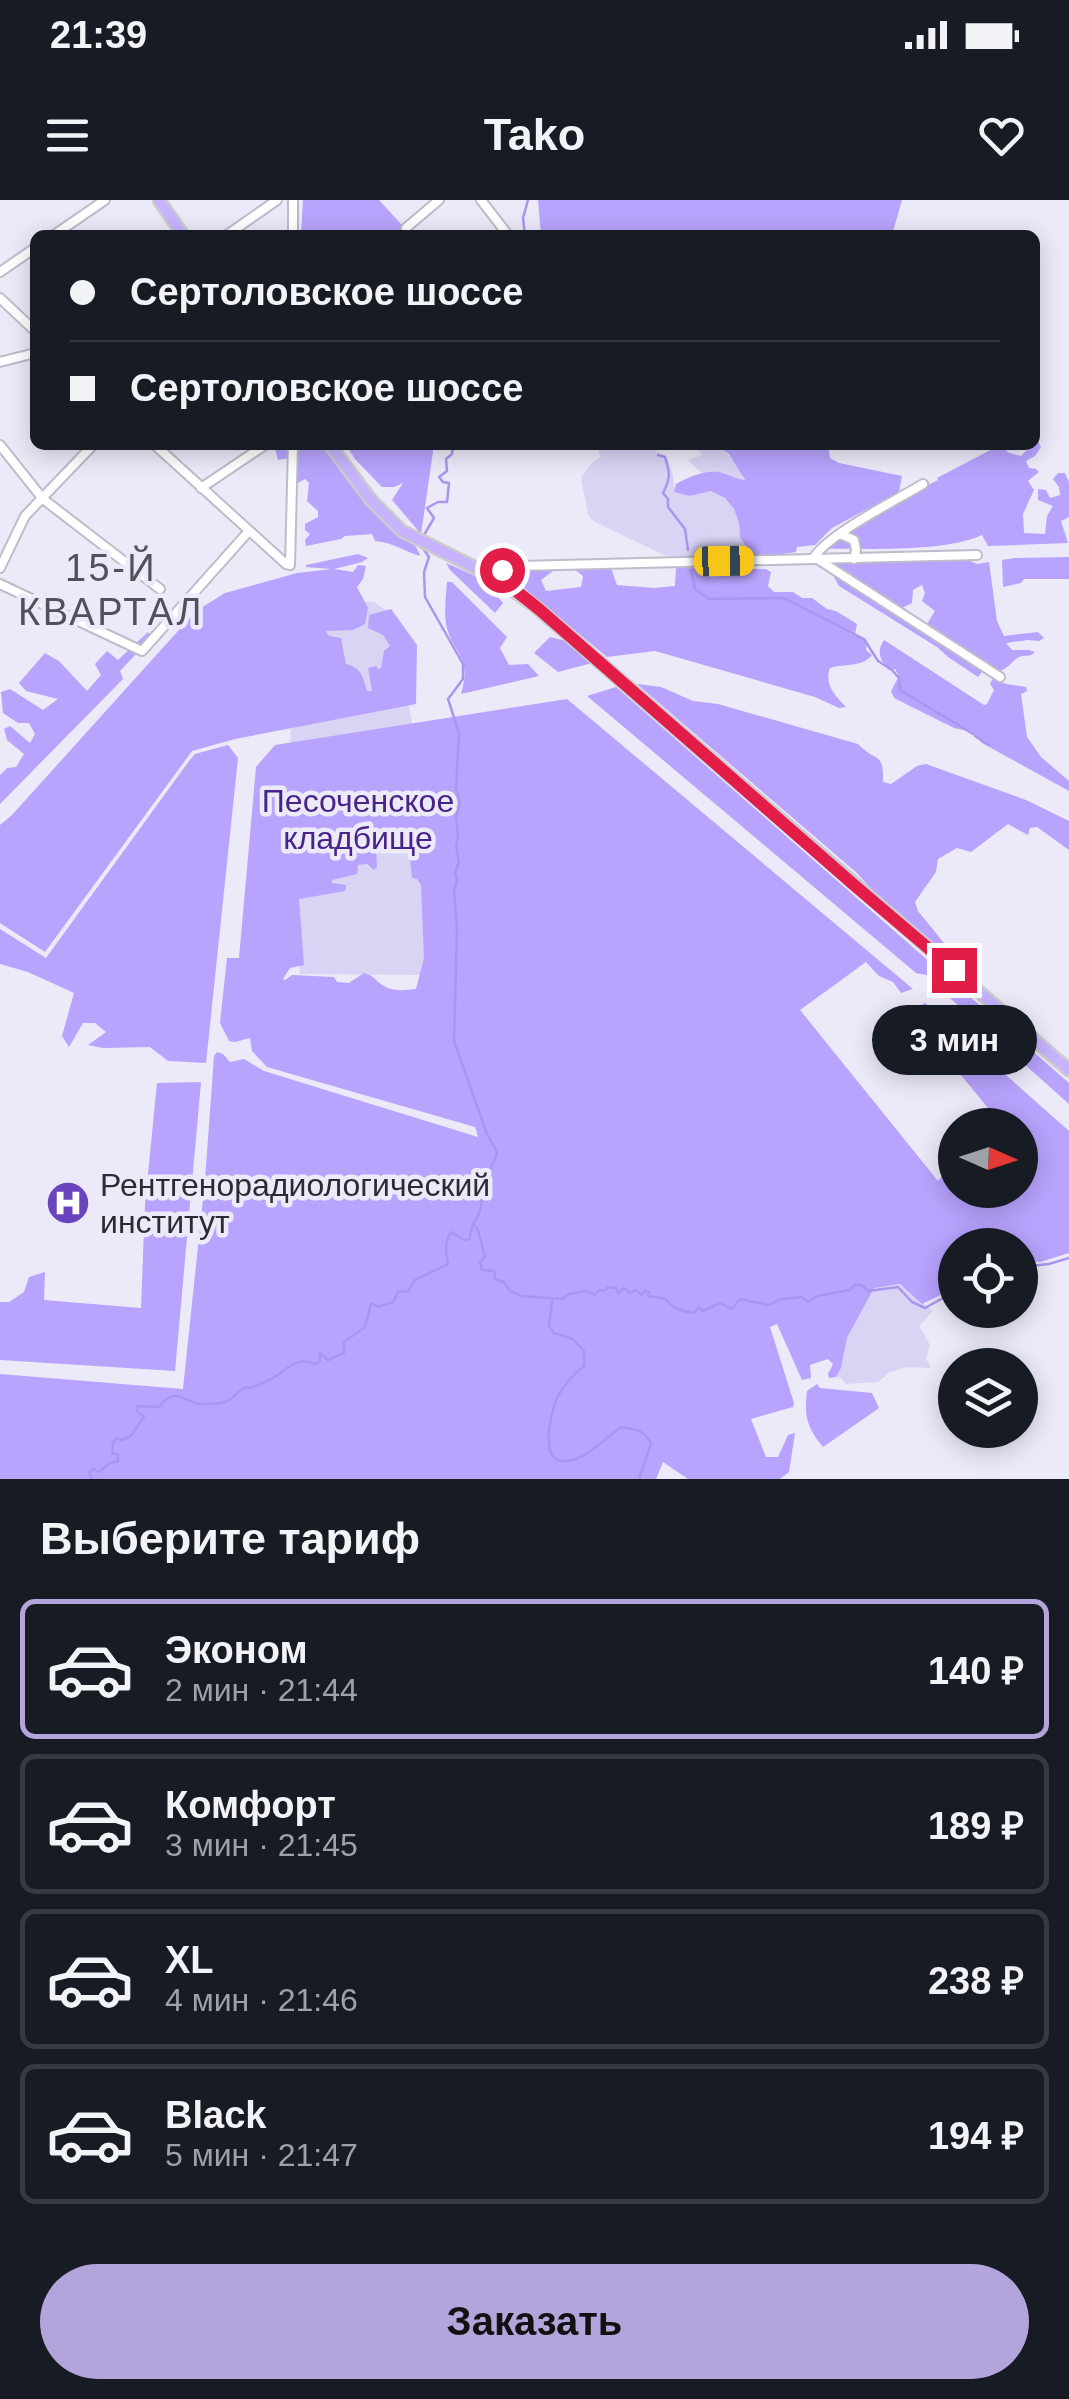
<!DOCTYPE html>
<html lang="ru">
<head>
<meta charset="utf-8">
<style>
	body { margin:0; font-family:Helvetica,sans-serif; background:#242831; color:#f1f3f6; height:100vh; display:flex; flex-direction:column; font-size:38px; white-space:nowrap }
	* { box-sizing:border-box; margin:0 }
	p { font-size:32px; color:#9ea1a6 }
	.icon { flex:none; width:55px; height:55px; fill:none; stroke:currentColor; stroke-width:2; stroke-linecap:round; stroke-linejoin:round }
	.map { position:relative; height:1279px; overflow:hidden }
	.panel { display:flex; flex-direction:column; background:#171b24; flex:1 }
	.panel>* { flex:none }
	.top-card { position:absolute; left:30px; top:30px; width:1010px; height:220px; border-radius:15px; box-shadow:0 5px 25px #0003; display:grid; align-content:center; height:220px; padding:0 40px; background:#171b24 }
	.needle { width:65px; rotate:93deg }
	.buttons { position:absolute; left:938px; top:908px; display:grid; gap:20px }
	.buttons a { display:grid; place-items:center; width:100px; height:100px; border-radius:50%; background:#171b24; box-shadow:0 5px 25px #0003; font-size:50px }
	.end { position:absolute; width:45px; height:45px; margin:-22px; border:12px solid #e11d48; background:#fff; box-shadow:0 0 0 5px #fff }
	.from { border-radius:50% }
	.bubble { position:absolute; height:70px; border-radius:35px; background:#171b24; box-shadow:0 5px 25px #0003; font-size:32px; font-weight:700; line-height:70px; text-align:center }
	.car { position:absolute; width:30px; height:60px; margin:-30px -15px; border-radius:12px; box-shadow:0 0 8px 2px #0007; background:linear-gradient(#f5c518 24%,#345 0 40%,#f5c518 0 76%,#345 0 86%,#f5c518 0) }
	.top-card b { display:flex; align-items:center; gap:35px; height:95px; font-size:38px }
	.top-card b+b { border-top:2px solid #363941 }
	.top-card i { width:25px; height:25px; background:#f1f3f6 }
	ul { padding:0; list-style:none }
	li { display:flex; align-items:center; gap:30px; height:140px; margin:0 20px 15px; padding:0 20px; border:5px solid #363941; border-radius:15px }
	li div { flex:1 }
	li b { display:block; font-size:38px }
	li em { font-style:normal; font-weight:700 }
	li.current { border-color:#b4a4dc }
	li>.icon { width:90px; height:90px; stroke-width:1.5 }
	h2 { padding:0 40px; font-size:45px; line-height:120px }
	.button { display:flex; gap:20px; margin-top:auto; padding:20px 40px }
	.button a { flex:1; height:115px; border-radius:60px; background:#b4a4dc; color:#111; font-size:40px; font-weight:700; line-height:115px; text-align:center }
	.status { display:flex; justify-content:space-between; align-items:center; height:70px; padding:0 50px; background:#171b24; direction:ltr }
	.status svg { height:28px; fill:currentColor }
	header { display:flex; justify-content:space-between; align-items:center; height:130px; padding:0 40px; background:#171b24; font-size:45px; font-weight:700 }
	.map>svg:first-child { display:block }
</style>
</head>
<body>
<div class="status"><b>21:39</b><svg viewBox="0 0 49 12"><path d="M0 12V9h3v3zM5 12V6h3v6zM10 12V3h3v9zM15 12V0h3v12zM26 1h20v11H26zM47 4h2v5h-2z"/></svg></div>
<header><svg class="icon" aria-label="menu" viewBox="0 0 24 24"><path d="M4 6h16M4 12h16M4 18h16"/></svg>Tako<svg class="icon" aria-label="heart" viewBox="0 0 24 24"><path d="M12 20l-8-8c-3-5 5-10 8-4 3-6 11-1 8 4z"/></svg></header>
<div class="map">
<svg width="1069" height="1279" viewBox="0 0 1069 1279">
	<rect width="100%" height="100%" fill="#ece9f9"/>
	<g fill="#d9d3f4">
		<polygon points="596,245 633,245 647,250 650,248 667,257 673,275 675,292 691,296 711,291 725,298 734,309 739,323 740,337 747,348 749,359 666,356 595,322 588,315 581,277 593,262 601,257"/>
		<path d="M695 245C723 245 734 255 745 282L704 275 688 260 702 255Z"/>
		<polygon points="297,374 355,401 374,402 388,412 411,517 424,614 424,775 300,774 292,675 289,375"/>
		<polygon points="900,1084 933,1111 919,1126 930,1145 926,1158 931,1168 907,1167 890,1172 878,1182 846,1184 841,1178 836,1177 841,1168 847,1138 874,1088"/>
	</g>
	<g fill="#b8a3fe" fill-rule="evenodd">
		<polygon points="303,0 379,0 411,35 301,35"/>
		<polygon points="538,0 902,0 892,35 541,35"/>
		<path d="M1035 235 1041 247 1035 256 1026 261 1029 268 1036 269 1039 272 1028 281 1034 290 1023 314 1024 333 1045 334 1047 316 1053 306 1038 300V289L1046 290 1050 298 1060 295 1059 287 1053 279 1058 273H1065L1069 282V317L1061 321 1068 343 988 346 982 335C943 353 865 348 821 349L909 294 938 280 937 278 1000 245 1009 253 1021 256 1029 248V245H1035Z"/>
		<path d="M274 245H325C346 273 366 304 392 328 403 337 417 342 420 356 404 351 391 342 375 341L372 334 345 336 341 339 306 346 305 340 310 334 305 330V324L318 317V311L307 301 309 283 305 279 294 285 287 283V277L294 268 290 258 278 260Z"/>
		<polygon points="346,245 434,245 421,334 392,300 403,283 394,287 382,287 355,259"/>
		<path d="M715 245H828L830 258 839 263 902 276 899 292 832 328 815 345 797 347 796 352 749 359 747 348 740 337 739 323 734 309 725 298 711 291 690 296 674 292 676 284C688 277 705 270 719 272 728 274 735 279 745 280L729 254Z"/>
		<path d="M358 354 368 358 362 362 334 369 353 372 358 365 366 366 363 379 357 387 368 408 365 424 353 430 326 431 329 436 341 438 346 464C362 468 363 477 367 491H372L368 468 376 466 378 469 381 468 384 451 390 446 383 435 368 428 369 415 391 409 417 445 416 504 235 539 192 551 45 752 0 723V625L12 615 196 411 225 393 297 373 332 369 306 367V365Z"/>
		<polygon points="1069,357 1069,379 1024,379 1021,383 1003,387 1002,360 1015,358"/>
		<path d="M968 360 977 364 989 362 997 421 1004 436 1038 432 1044 438 1039 441 1028 440 1006 443 1012 450H1029L1035 452C1029 458 1026 454 1019 457 1012 461 1009 468 1000 471L927 424 935 411 922 401 925 393 922 385 913 390 912 403 902 408 836 364Z"/>
		<polygon points="446,363 484,380 503,403 495,413 450,370"/>
		<path d="M557 368 541 380 546 391 581 387 583 376 574 369 611 368 617 385 654 388 675 386 676 368 766 369 771 372 768 386 774 392H793L802 398H812L827 409 836 411 857 424 855 434 867 442 866 450 872 455C862 468 845 463 830 468 824 485 835 495 846 507L839 508 815 497 655 451 607 457 513 379V373L519 370Z"/>
		<polygon points="836,374 988,472 982,472 978,477 948,457 937,447 839,386 834,377"/>
		<path d="M447 382H452L507 437 500 448 509 465 528 464 539 476 461 494C473 456 452 454 446 424 444 410 446 395 447 382Z"/>
		<polygon points="148,432 151,438 120,471 123,479 0,604 0,575 7,568 16,567 24,554 7,540 4,529 10,526 30,543 35,534 29,523 18,523 3,513 1,492 10,489 43,510 58,499 26,491 19,483 45,453 59,461 87,491 101,475 95,464 107,451 118,460"/>
		<polygon points="550,437 566,441 592,463 558,472 534,453"/>
		<path d="M884 440 984 505 987 504 994 490 990 484 993 478 1006 484 1026 487 1027 491 1021 494 1027 537 1041 557 1069 581V591L982 543 972 532 954 528 894 498 891 491 899 476 895 469 889 470C880 460 876 452 884 440Z"/>
		<path d="M637 484 661 487 693 501 718 504 858 544C876 563 884 551 883 582L891 584 917 566 926 564 1026 600 1069 621V650L1037 627 1030 628 1028 635 1008 624 971 652 957 648 938 659 936 672 915 702 918 711 961 764 958 765 880 699 857 673Z"/>
		<polygon points="616,487 940,771 935,777 916,773 587,496"/>
		<path d="M567 499 913 789 901 793 893 782 879 776 866 762 800 810 938 981 955 961V990H1020V925H985L993 914 909 812 925 803 1069 931V1053L1040 1062 1020 1061V1045H955V1088L922 1104 900 1084 874 1088 847 1138 841 1168 836 1177 829 1178 828 1174 833 1164 828 1159 810 1165 811 1178 802 1180 777 1124 770 1127 794 1203 793 1207 751 1219 766 1257H778L788 1235 795 1233 789 1272 780 1279H688L663 1262 656 1279H0V1174L183 1189 205 980 214 856 217 852 223 854 230 862 244 859 264 871 478 937 475 927 267 867 252 851 250 838 235 842 229 841 220 823 227 758H239L256 567 275 545ZM304 627 418 646 419 653 410 659 412 678 417 679 421 685 424 758 416 789C406 790 393 792 384 786 375 781 375 776 364 773L349 783 337 782 334 777 292 775 285 780 283 779 290 768 304 765 299 699 345 691 346 685 332 683V680L357 674 358 665 367 664 374 670 377 667 376 650 372 645 303 632Z"/>
		<polygon points="228,545 238,558 206,863 168,861 150,847 103,848 88,845 106,832 95,823 83,823 69,847 62,836 74,793 28,772 0,764 0,729 46,758 189,561 195,554"/>
		<polygon points="952,781 1069,883 1069,904 941,790"/>
		<polygon points="201,882 175,1171 0,1160 0,1102 9,1102 24,1092 29,1077 45,1072 44,1100 141,1108 145,1004 157,883"/>
		<path d="M817 1184 820 1188 872 1193 879 1208 823 1247C807 1227 804 1217 807 1191Z"/>
	</g>
	<g fill="none" stroke-linecap="round" stroke-linejoin="round">
		<g stroke="#aa95ef" stroke-width="2.5">
			<polyline points="525,35 523,18 528,0"/>
			<path d="M658 255 665 257C670 274 671 277 663 293L668 299V307L685 329 688 350"/>
			<polyline points="424,335 434,318 427,308 438,302 447,302 449,283 443,282 439,277 447,271 446,259 452,254 453,245"/>
			<path d="M422 347 429 357 424 372 425 397 463 464V479L448 499 459 533 456 588 460 602 456 618 458 636 456 646 459 662 455 673 457 681 454 691 457 729 454 841 487 934 497 952C495 962 491 966 487 975 478 990 487 1008 473 1023L478 1030 485 1057 480 1062 482 1070 494 1071 495 1079 504 1082 510 1091 521 1096 562 1099 569 1094 587 1091 595 1095 600 1090 605 1091 608 1087 616 1088 618 1093 624 1088 630 1093 636 1090 642 1095 645 1091 649 1092 648 1096 666 1099C671 1108 684 1112 694 1113L699 1107 703 1111 720 1103 732 1109 740 1099 769 1105 781 1099 802 1097 808 1102 817 1096 850 1090 855 1085H862L868 1091 898 1087 912 1102 925 1108 943 1098 955 1096"/>
			<polyline points="691,370 695,389 709,399 784,398 864,439 878,461 892,470 899,478 900,490 973,534"/>
			<polyline points="975,536 989,545"/>
			<polyline points="1020,1067 1049,1064 1069,1058"/>
			<path d="M552 1101 549 1126 554 1133 573 1139 584 1151V1166C573 1175 565 1183 558 1196 551 1211 537 1266 568 1261 588 1258 605 1238 621 1227 635 1229 645 1230 651 1244L639 1279"/>
			<path d="M92 1279 89 1273 93 1269 99 1272 110 1263 118 1261V1255L112 1253 113 1242 117 1238 122 1240 130 1237 144 1217 137 1211 138 1206 159 1207C175 1185 183 1202 201 1204 207 1204 220 1204 225 1202 234 1200 236 1191 244 1188 246 1187 249 1188 252 1188 253 1187 272 1179 273 1178 288 1169 296 1156 315 1164L320 1161V1153L328 1160 344 1153V1142L365 1127 371 1103 378 1107 393 1102 398 1092 408 1091 415 1080 448 1064C446 1053 444 1042 451 1032L464 1040H469L473 1023"/>
		</g>
		<g stroke="#bebbca" stroke-width="12">
			<g id="minor">
				<polyline points="293,0 293,35"/>
				<polyline points="481,0 508,35"/>
				<polyline points="406,28 439,0"/>
				<polyline points="54,35 105,0"/>
				<polyline points="227,35 277,0"/>
				<polyline points="0,72 35,48"/>
				<polyline points="0,98 35,131"/>
				<polyline points="0,162 35,153"/>
				<polyline points="0,245 43,299 160,389"/>
				<polyline points="155,245 286,364 290,365 293,245"/>
				<polyline points="201,288 265,245"/>
				<polyline points="840,334 854,340 856,350 854,359"/>
				<path d="M813 359C826 335 897 300 923 284"/>
				<polyline points="819,360 1000,477"/>
				<polyline points="0,368 25,316 93,245"/>
				<polyline points="492,376 502,370 519,366 977,355"/>
				<polyline points="0,384 142,451 249,331"/>
			</g>
		</g>
		<g stroke="#ccccce" stroke-width="15">
			<g id="major">
				<polyline points="159,0 183,35"/>
				<polyline points="330,245 371,300 402,331 492,376 535,406 1069,870"/>
			</g>
		</g>
		<use href="#minor" stroke="#fff" stroke-width="8"/>
		<use href="#major" stroke="#c7b3fe" stroke-width="10"/>
	</g>
	<g fill="none" stroke-linecap="round" stroke-linejoin="round">
		<polyline stroke="#e11d48" stroke-width="12" points="502,370 492,376 515,390 540,410 854,685 954,770"/>
	</g>
	<defs>
		<g id="hospital-disc" transform="scale(2.25)"><circle r="9.5" fill="#6a44bc" stroke="#ece9f9"/><path d="M-5-5h3v3.5h4V-5h3V5h-3V1.5h-4V5h-3Z" fill="#fff"/></g>
	</defs>
	<g fill-rule="evenodd">
		<use href="#hospital-disc" x="68" y="1003"/>
	</g>
	<g text-anchor="middle" dominant-baseline="central" stroke-width="9" stroke-linejoin="round" paint-order="stroke">
		<g font-size="32" fill="#48238a" stroke="#ece9f9">
			<text x="358" y="601">Песоченское<tspan x="358" dy="37">кладбище</tspan></text>
		</g>
		<g font-size="32" fill="#2c2b31" stroke="#ece9f9" text-anchor="start">
			<text x="100" y="985">Рентгенорадиологический<tspan x="100" dy="37">институт</tspan></text>
		</g>
		<g font-size="38" letter-spacing="2.5" fill="#52505c" stroke="#ece9f9">
			<text x="111" y="368">15-Й<tspan x="111" dy="44">КВАРТАЛ</tspan></text>
		</g>
	</g>
</svg>
<div class="buttons">
<a><svg class="needle" viewBox="-14 -14 28 28"><path d="M0-13l5 13h-10z" fill="#e53935"/><path d="M0 13l5-13h-10z" fill="#9ea1a6"/></svg></a>
<a><svg class="icon" aria-label="locate" viewBox="0 0 24 24"><circle cx="12" cy="12" r="6"/><path d="M12 2v4M12 18v4M2 12h4M18 12h4"/></svg></a>
<a><svg class="icon" aria-label="layers" viewBox="0 0 24 24"><path d="M12 4l9 5-9 5-9-5zM3 14l9 5 9-5"/></svg></a>
</div>
<i class="end from" style="left:502px;top:370px"></i>
<i class="end" style="left:954px;top:770px"></i>
<div class="bubble" style="left:872px;top:805px;width:165px">3 мин</div>
<i class="car" style="left:724px;top:361px;rotate:89deg"></i>
<div class="top-card">
<b><i class="from"></i>Сертоловское шоссе</b>
<b><i></i>Сертоловское шоссе</b>
</div>
</div>
<section class="panel">
<h2>Выберите тариф</h2>
<ul>
<li class="current"><svg class="icon" aria-label="car" viewBox="0 0 24 24"><path d="M5 17H2v-5l4-1 3-4h7l3 4 3 1v5h-3M9 17h6M6 11h13"/><circle cx="7" cy="17" r="2"/><circle cx="17" cy="17" r="2"/></svg><div><b>Эконом</b><p>2 мин · 21:44</p></div><em>140 ₽</em></li>
<li><svg class="icon" aria-label="car" viewBox="0 0 24 24"><path d="M5 17H2v-5l4-1 3-4h7l3 4 3 1v5h-3M9 17h6M6 11h13"/><circle cx="7" cy="17" r="2"/><circle cx="17" cy="17" r="2"/></svg><div><b>Комфорт</b><p>3 мин · 21:45</p></div><em>189 ₽</em></li>
<li><svg class="icon" aria-label="car" viewBox="0 0 24 24"><path d="M5 17H2v-5l4-1 3-4h7l3 4 3 1v5h-3M9 17h6M6 11h13"/><circle cx="7" cy="17" r="2"/><circle cx="17" cy="17" r="2"/></svg><div><b>XL</b><p>4 мин · 21:46</p></div><em>238 ₽</em></li>
<li><svg class="icon" aria-label="car" viewBox="0 0 24 24"><path d="M5 17H2v-5l4-1 3-4h7l3 4 3 1v5h-3M9 17h6M6 11h13"/><circle cx="7" cy="17" r="2"/><circle cx="17" cy="17" r="2"/></svg><div><b>Black</b><p>5 мин · 21:47</p></div><em>194 ₽</em></li>
</ul>
<div class="button"><a>Заказать</a></div>
</section>
</body>
</html>
